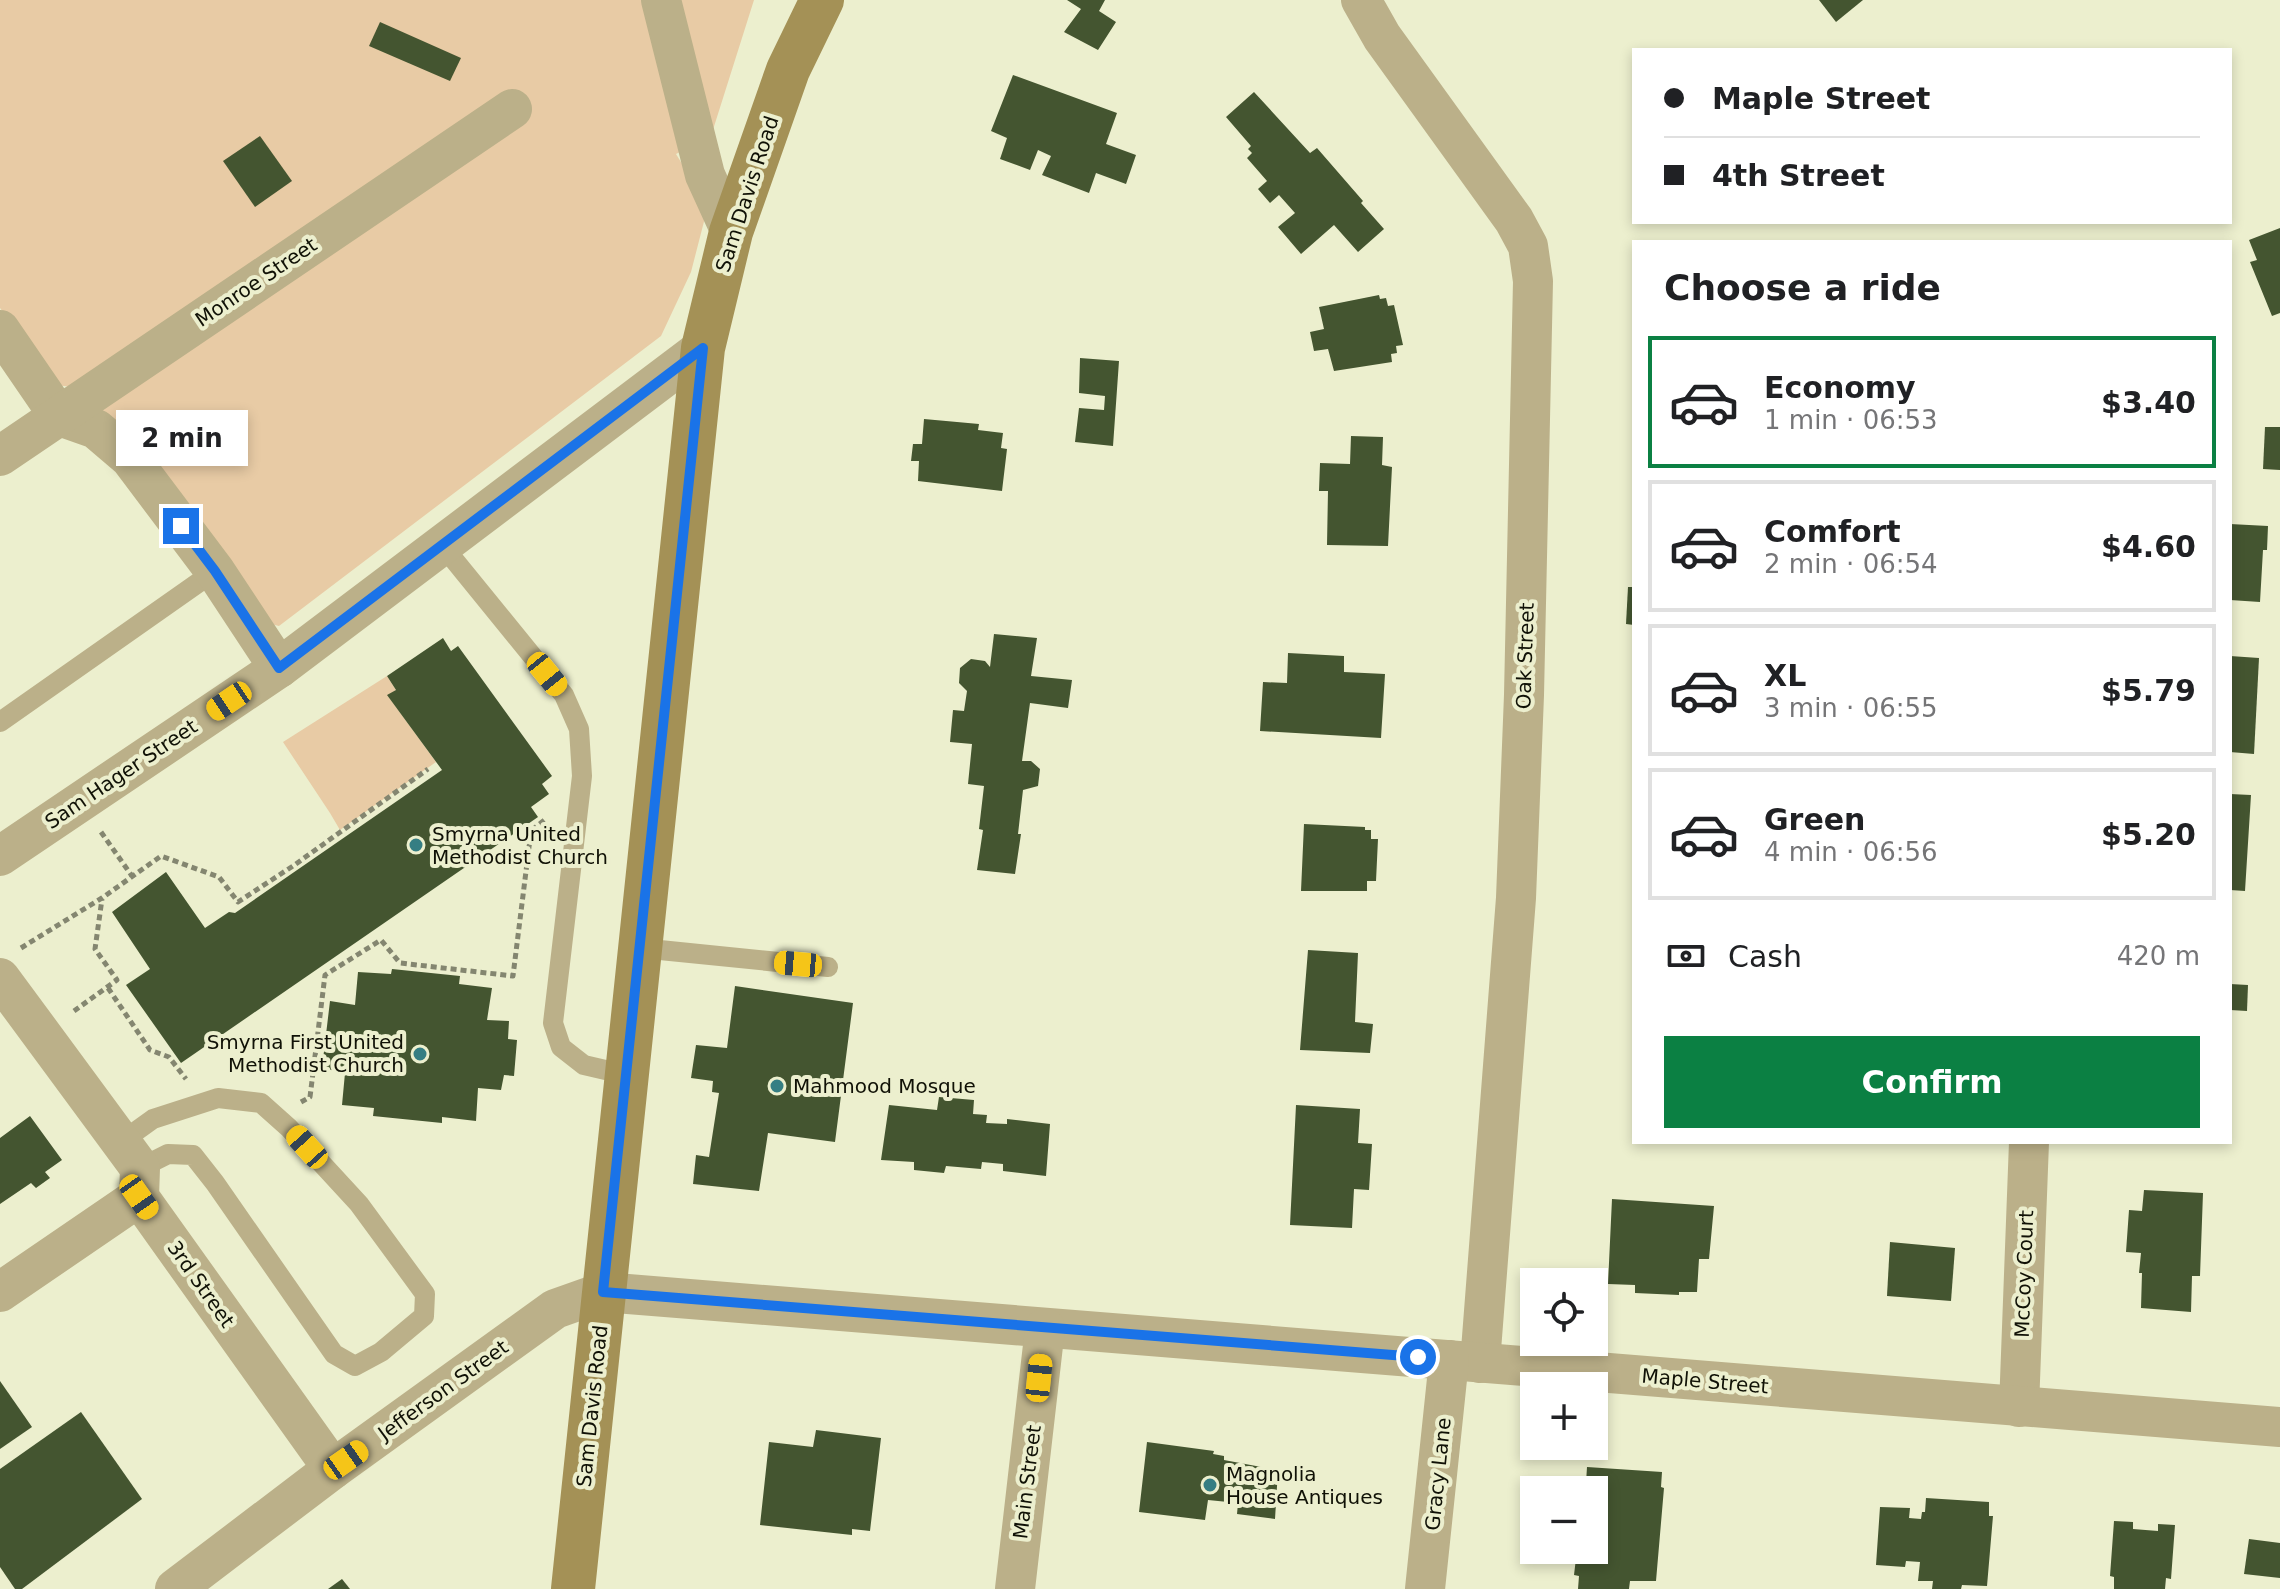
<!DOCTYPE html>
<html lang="en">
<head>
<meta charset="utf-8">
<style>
	body { margin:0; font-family:"DejaVu Sans",sans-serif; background:#f6f6f6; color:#202124; height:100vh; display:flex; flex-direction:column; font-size:30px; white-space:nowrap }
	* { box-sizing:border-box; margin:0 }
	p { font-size:26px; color:#757577 }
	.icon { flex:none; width:44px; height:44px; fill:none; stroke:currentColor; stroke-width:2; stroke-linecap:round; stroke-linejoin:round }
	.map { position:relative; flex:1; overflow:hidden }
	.drawer { position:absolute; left:1632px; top:240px; width:600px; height:904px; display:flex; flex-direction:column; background:#fff; border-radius:0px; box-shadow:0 4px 12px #0003 }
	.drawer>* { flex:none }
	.guide { position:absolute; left:1632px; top:48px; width:600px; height:176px; border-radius:0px; box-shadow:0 4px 12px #0003; display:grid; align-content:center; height:176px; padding:0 32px; background:#fff }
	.tools { position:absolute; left:1520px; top:1268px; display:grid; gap:16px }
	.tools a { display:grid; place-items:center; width:88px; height:88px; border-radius:0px; background:#fff; box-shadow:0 4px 12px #0003; font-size:40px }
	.end { position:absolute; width:36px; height:36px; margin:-18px; border:10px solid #1a73e8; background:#fff; box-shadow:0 0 0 4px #fff }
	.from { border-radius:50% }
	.bubble { position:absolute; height:56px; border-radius:0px; background:#fff; box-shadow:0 4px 12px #0003; font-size:26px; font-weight:800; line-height:56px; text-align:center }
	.car { position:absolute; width:24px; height:48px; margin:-24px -12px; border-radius:10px; box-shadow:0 0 6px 2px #0007; background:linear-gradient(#f5c518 24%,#345 0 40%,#f5c518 0 76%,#345 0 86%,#f5c518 0) }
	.guide b { display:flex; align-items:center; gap:28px; height:76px; font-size:30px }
	.guide b+b { border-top:2px solid #e0e0e0 }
	.guide i { width:20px; height:20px; background:#202124 }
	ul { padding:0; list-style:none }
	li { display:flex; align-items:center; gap:24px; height:132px; margin:0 16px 12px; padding:0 16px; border:4px solid #e0e0e0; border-radius:0px }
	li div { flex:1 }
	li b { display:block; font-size:30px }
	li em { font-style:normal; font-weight:800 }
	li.active { border-color:#0b8043 }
	li>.icon { width:72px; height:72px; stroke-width:1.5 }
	h2 { padding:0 32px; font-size:36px; line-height:96px }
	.pay { display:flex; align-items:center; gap:20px; height:88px; padding:0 32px; font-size:30px }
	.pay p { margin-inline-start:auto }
	.primary-button { display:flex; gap:16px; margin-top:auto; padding:16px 32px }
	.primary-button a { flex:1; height:92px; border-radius:0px; background:#0b8043; color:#fff; font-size:32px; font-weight:800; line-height:92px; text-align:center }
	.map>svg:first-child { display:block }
</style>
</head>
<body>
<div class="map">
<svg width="2280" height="1589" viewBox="0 0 2280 1589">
	<rect width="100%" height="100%" fill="#ecefce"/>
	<g fill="#e8cba5">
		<polygon points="0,0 754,0 711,136 676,154 708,206 691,272 661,336 279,626 263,622 100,412 88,389 56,385 0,308"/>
		<polygon points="387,676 396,690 388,696 436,762 340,830 330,813 283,742"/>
	</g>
	<g fill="#445530">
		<polygon points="1067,0 1105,0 1099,11 1116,22 1098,50 1064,32 1081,9"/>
		<polygon points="1819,0 1863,0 1836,22"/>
		<polygon points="380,22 461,58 450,81 369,46"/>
		<polygon points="1013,75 1117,113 1106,144 1136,155 1126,184 1096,173 1089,193 1042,175 1051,156 1038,150 1030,170 1000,159 1007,138 991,131"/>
		<polygon points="1254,92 1310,153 1317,148 1363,201 1361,203 1384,229 1358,252 1334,225 1301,254 1278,227 1295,213 1279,195 1270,203 1258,189 1267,181 1247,158 1252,153 1248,149 1251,146 1226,117"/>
		<polygon points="260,136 292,181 255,207 223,161"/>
		<polygon points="2280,228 2280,313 2272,316 2250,262 2257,260 2249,240"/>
		<polygon points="1379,295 1380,299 1386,298 1388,306 1394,305 1403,345 1396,346 1397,353 1391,354 1392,362 1334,371 1328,349 1314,351 1310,332 1324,329 1319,307"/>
		<polygon points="1080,358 1119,361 1113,446 1075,442 1079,408 1104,410 1105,396 1079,393"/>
		<polygon points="924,419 979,424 978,430 1003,433 1001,448 1007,449 1002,491 918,481 919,461 911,461 913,444 922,444"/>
		<polygon points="2265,427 2280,427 2280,470 2263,469"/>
		<polygon points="1351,436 1383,437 1382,465 1392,467 1388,546 1327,545 1328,491 1319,491 1320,463 1350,464"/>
		<polygon points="2230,524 2268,526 2267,550 2263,550 2260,602 2230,600"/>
		<polygon points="1628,587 1634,587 1634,625 1626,624"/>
		<polygon points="994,634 1037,638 1031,676 1072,680 1068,708 1030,703 1022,761 1031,761 1040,769 1038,786 1023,790 1018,834 1021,834 1015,874 977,870 983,830 979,829 984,786 968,784 972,744 950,742 953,710 964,711 967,691 959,683 960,668 971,659 985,661 990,667"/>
		<polygon points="443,638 451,651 458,646 552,776 542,784 549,794 531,807 538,817 181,1063 126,985 150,969 112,912 166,872 205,928 229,912 235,913 442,770 387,695 396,690 387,676"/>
		<polygon points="1288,653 1344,656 1344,672 1385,674 1381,738 1260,731 1263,682 1287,683"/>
		<polygon points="2230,656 2259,658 2254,754 2230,752"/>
		<polygon points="2230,794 2251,795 2245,891 2230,890"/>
		<polygon points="1304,824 1365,827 1365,830 1371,830 1371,839 1378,839 1376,881 1367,881 1367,891 1301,891"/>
		<polygon points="1308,950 1358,953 1355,1022 1373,1024 1370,1053 1300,1050"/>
		<polygon points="392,969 460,976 459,984 492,988 487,1020 509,1021 508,1039 517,1040 514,1076 504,1075 501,1090 478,1088 476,1121 442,1117 442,1123 373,1116 374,1108 342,1105 345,1073 322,1068 330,1001 355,1005 358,972 391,974"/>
		<polygon points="2230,984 2248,985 2247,1011 2230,1010"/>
		<polygon points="735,986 853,1003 835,1142 768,1133 759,1191 693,1184 696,1155 709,1157 719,1093 712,1092 713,1081 691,1078 696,1045 727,1048"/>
		<polygon points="939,1097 974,1100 973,1114 987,1115 986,1123 1007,1124 1007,1119 1050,1124 1046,1176 1003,1171 1003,1164 982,1162 981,1169 946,1166 944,1173 914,1170 914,1162 881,1160 889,1105 937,1110"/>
		<polygon points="1296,1105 1360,1109 1358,1143 1372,1144 1369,1190 1354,1189 1352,1228 1290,1225"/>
		<polygon points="30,1116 62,1160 45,1172 50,1178 36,1188 31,1183 0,1204 0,1138"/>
		<polygon points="2144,1190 2203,1193 2200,1276 2192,1276 2191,1312 2141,1308 2142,1273 2139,1273 2141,1253 2126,1252 2129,1210 2142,1211"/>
		<polygon points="1612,1199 1714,1206 1709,1259 1699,1259 1697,1292 1679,1292 1679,1295 1635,1293 1635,1285 1608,1284"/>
		<polygon points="1890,1242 1955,1248 1951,1301 1887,1296"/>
		<polygon points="0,1381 32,1427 0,1449"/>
		<polygon points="81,1412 142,1499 22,1589 15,1589 0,1567 0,1469"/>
		<polygon points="816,1430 881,1438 870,1531 852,1529 852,1535 760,1525 769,1442 813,1447"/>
		<polygon points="1147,1442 1214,1451 1213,1454 1224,1456 1224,1460 1278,1470 1275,1519 1237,1514 1238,1503 1208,1500 1205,1520 1139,1512"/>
		<polygon points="1587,1467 1662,1472 1661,1487 1664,1488 1656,1581 1630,1581 1629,1589 1578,1589 1579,1576 1574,1575 1577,1550 1594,1550 1594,1490 1582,1490 1583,1482 1586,1483"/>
		<polygon points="1926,1498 1989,1502 1989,1516 1993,1516 1987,1586 1962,1585 1961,1589 1932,1589 1933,1581 1918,1581 1920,1562 1906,1561 1905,1567 1876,1565 1880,1507 1910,1508 1909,1518 1921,1519 1922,1512 1925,1512"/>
		<polygon points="2114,1521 2133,1522 2133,1529 2158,1531 2158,1524 2175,1525 2171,1579 2166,1578 2165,1589 2114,1589 2114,1577 2110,1576"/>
		<polygon points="2249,1539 2280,1543 2280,1578 2244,1574"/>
		<polygon points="342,1579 350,1589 328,1589"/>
	</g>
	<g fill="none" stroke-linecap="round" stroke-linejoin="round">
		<g stroke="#848670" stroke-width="5" stroke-dasharray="6 4" stroke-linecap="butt">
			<polyline points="101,832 132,876"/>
			<polyline points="21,948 102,898 161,856 219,877 238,902 293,866 428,769"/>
			<polyline points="108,988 150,1050 169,1057 186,1079"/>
			<polyline points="74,1011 117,980 95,949 102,899"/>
			<polyline points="301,1102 310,1097 325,975 381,940 400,963 513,976 531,831 547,818"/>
		</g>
		<g stroke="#bbb089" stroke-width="20">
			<polyline points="442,545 564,695 579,729 582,776 553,1023 561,1047 584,1065 627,1075"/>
			<polyline points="0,722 215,571"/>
			<polyline points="640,948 828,967"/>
			<polyline points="121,1142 153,1119 218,1098 261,1103 289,1128 359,1204 425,1294 424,1316 381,1352 355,1366 334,1354 215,1183 193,1155 168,1154 140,1168"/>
		</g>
		<g stroke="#bbb089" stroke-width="40">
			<polyline points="661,0 705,175 731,232"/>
			<polyline points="1361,0 1382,37 1514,220 1528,246 1533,281 1524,695 1516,898 1480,1363"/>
			<polyline points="0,330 59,416 96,429 130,458 215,571 279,668"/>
			<polyline points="0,456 512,109"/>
			<polyline points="0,856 279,668 703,348"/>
			<polyline points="0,978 140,1168 139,1197 333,1469"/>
			<polyline points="0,1292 139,1197"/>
			<polyline points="2019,1407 2029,1142"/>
			<polyline points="175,1589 333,1469 555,1309 603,1292 2280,1427"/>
			<polyline points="1015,1589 1045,1328"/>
			<polyline points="1425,1589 1449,1360"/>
		</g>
		<polyline stroke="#a49156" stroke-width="44" points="573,1589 703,348 731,232 788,70 822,0"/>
	</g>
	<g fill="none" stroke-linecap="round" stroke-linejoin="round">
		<polyline stroke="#1a73e8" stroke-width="10" points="181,526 215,571 279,668 703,348 603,1292 1418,1357"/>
	</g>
	<g fill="#357e83" stroke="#ecefce" stroke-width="3">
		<circle cx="416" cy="845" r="8"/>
		<circle cx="420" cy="1054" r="8"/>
		<circle cx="777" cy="1086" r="8"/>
		<circle cx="1210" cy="1485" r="8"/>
	</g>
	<g text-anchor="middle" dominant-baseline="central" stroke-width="8" stroke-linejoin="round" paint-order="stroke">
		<g font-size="20" fill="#101106" stroke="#ecefce">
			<text transform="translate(747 194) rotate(-72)">Sam Davis Road</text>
			<text transform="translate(256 282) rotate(-34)">Monroe Street</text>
			<text transform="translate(1525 656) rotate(-88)">Oak Street</text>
			<text transform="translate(121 774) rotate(-34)">Sam Hager Street</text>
			<text transform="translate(2024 1274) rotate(-88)">McCoy Court</text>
			<text transform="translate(201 1284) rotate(55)">3rd Street</text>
			<text transform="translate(1705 1381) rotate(5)">Maple Street</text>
			<text transform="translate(443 1390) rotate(-36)">Jefferson Street</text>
			<text transform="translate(592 1406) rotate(-84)">Sam Davis Road</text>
			<text transform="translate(1438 1474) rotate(-84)">Gracy Lane</text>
			<text transform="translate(1027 1482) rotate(-83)">Main Street</text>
		</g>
		<g font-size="20" fill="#101106" stroke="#ecefce" text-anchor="start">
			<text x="432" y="834">Smyrna United<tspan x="432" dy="23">Methodist Church</tspan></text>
			<text x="404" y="1042" text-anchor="end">Smyrna First United<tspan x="404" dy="23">Methodist Church</tspan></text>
			<text x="793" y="1086">Mahmood Mosque</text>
			<text x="1226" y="1474">Magnolia<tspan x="1226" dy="23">House Antiques</tspan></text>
		</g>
	</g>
</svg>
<div class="tools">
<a><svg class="icon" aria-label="locate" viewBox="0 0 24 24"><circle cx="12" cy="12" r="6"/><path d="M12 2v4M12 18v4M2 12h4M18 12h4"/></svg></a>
<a>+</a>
<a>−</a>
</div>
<i class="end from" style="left:1418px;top:1357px"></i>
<i class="end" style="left:181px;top:526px"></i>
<div class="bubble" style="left:116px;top:410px;width:132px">2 min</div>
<i class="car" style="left:547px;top:674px;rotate:141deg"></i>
<i class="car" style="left:229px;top:701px;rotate:236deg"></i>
<i class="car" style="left:798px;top:964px;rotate:275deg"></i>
<i class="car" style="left:307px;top:1147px;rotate:318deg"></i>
<i class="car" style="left:139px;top:1197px;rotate:145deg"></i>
<i class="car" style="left:1039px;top:1378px;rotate:6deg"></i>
<i class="car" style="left:346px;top:1460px;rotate:55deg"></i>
<div class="guide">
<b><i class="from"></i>Maple Street</b>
<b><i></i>4th Street</b>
</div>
<section class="drawer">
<h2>Choose a ride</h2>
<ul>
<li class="active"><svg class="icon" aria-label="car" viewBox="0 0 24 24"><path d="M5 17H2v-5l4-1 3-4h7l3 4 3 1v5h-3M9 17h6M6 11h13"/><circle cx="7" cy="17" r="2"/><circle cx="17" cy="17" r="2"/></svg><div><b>Economy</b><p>1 min · 06:53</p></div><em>$3.40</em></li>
<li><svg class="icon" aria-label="car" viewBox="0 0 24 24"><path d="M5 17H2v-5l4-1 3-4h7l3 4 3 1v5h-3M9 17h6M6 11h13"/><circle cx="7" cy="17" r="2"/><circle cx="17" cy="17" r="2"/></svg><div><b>Comfort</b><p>2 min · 06:54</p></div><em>$4.60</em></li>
<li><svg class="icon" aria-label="car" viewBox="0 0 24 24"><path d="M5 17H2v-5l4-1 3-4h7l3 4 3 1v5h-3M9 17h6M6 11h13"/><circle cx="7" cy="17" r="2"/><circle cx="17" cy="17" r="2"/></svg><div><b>XL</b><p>3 min · 06:55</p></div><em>$5.79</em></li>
<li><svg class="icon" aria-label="car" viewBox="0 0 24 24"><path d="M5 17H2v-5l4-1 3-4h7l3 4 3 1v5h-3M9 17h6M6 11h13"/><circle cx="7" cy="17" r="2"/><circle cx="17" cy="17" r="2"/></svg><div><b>Green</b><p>4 min · 06:56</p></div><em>$5.20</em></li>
</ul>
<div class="pay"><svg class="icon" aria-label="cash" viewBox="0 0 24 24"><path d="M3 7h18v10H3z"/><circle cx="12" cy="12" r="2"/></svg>Cash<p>420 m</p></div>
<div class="primary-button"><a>Confirm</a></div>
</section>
</div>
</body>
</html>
